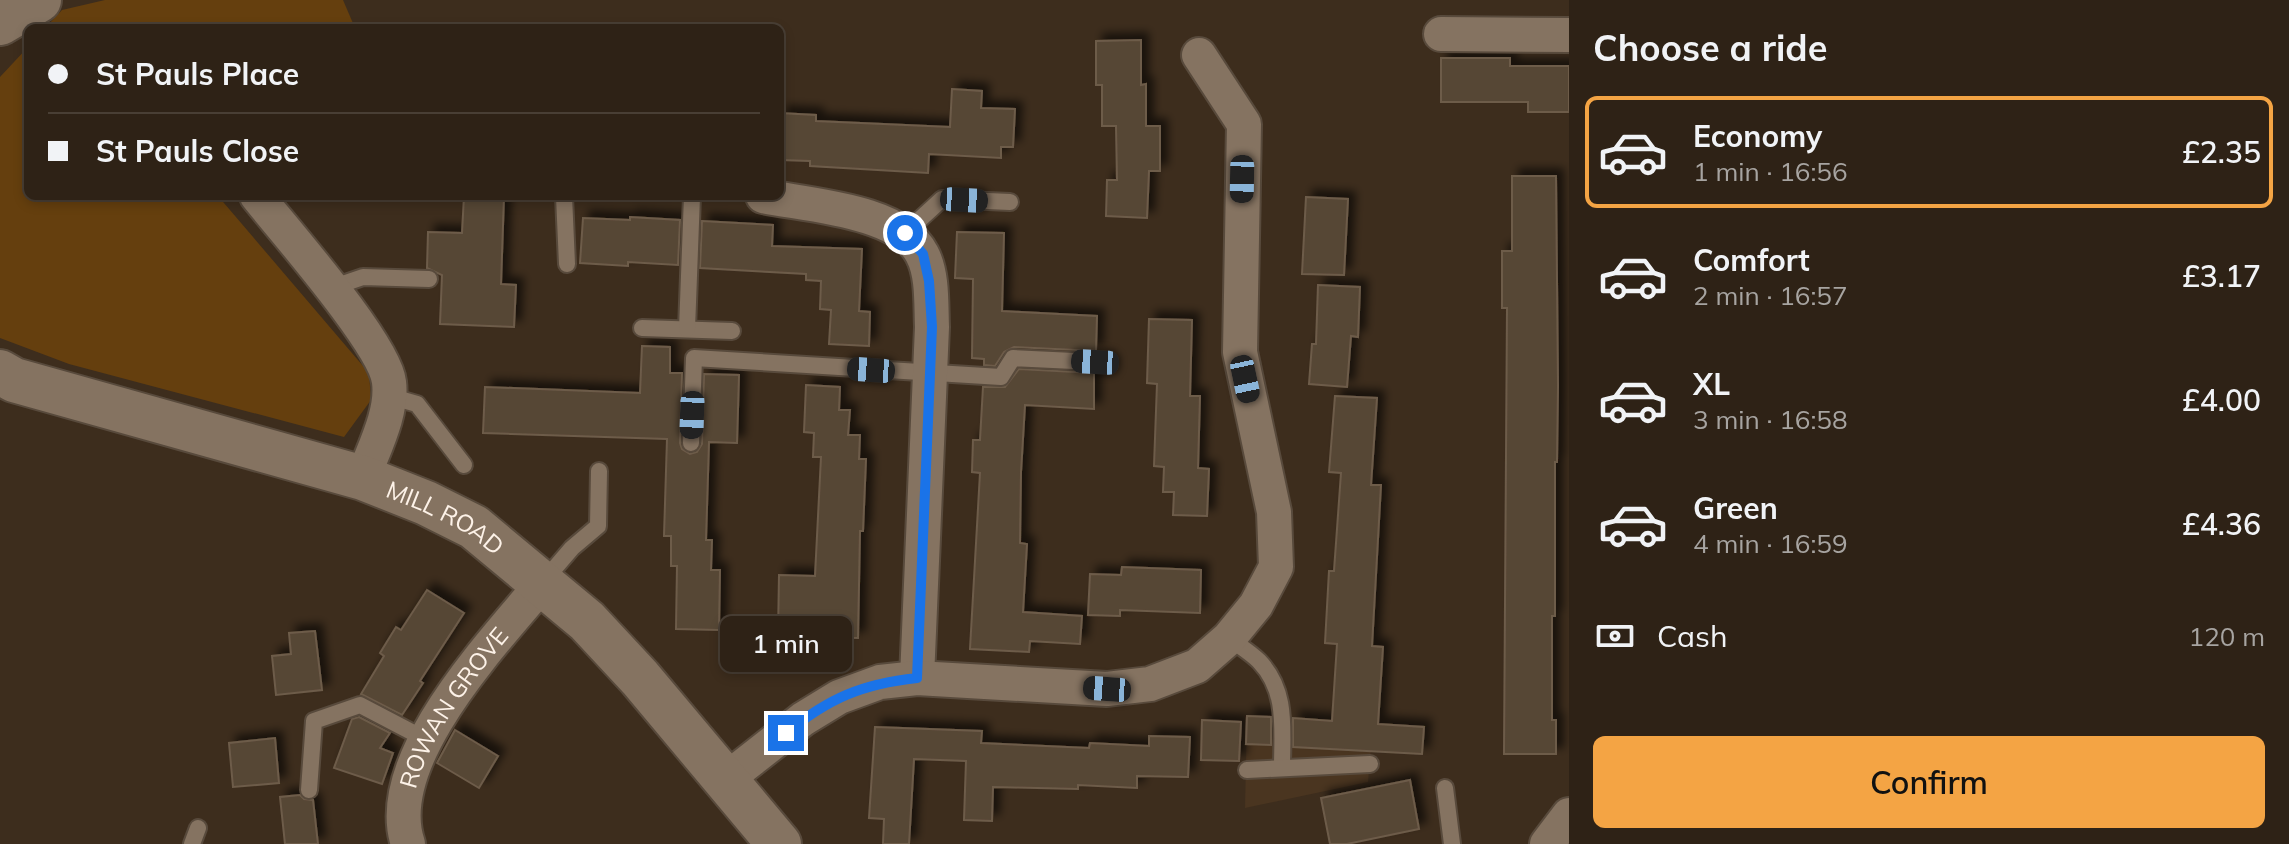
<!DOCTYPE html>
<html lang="en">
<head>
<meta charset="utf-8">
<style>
	body { margin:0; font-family:Mulish,sans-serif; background:#3a2f23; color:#f1f3f6; height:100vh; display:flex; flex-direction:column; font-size:30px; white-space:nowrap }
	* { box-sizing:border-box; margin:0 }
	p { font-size:26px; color:#a7a4a1 }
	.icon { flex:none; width:44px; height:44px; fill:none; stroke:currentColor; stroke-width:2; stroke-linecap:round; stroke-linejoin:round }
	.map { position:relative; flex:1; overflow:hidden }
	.drawer { display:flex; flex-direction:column; background:#2e2216; width:720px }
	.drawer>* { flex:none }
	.guide { position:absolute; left:24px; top:24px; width:760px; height:176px; border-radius:12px; box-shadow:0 4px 12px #0003,0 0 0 2px #493f35; display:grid; align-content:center; height:176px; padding:0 24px; background:#2e2216 }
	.end { position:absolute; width:36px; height:36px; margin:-18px; border:10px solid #1a73e8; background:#fff; box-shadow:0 0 0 4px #fff }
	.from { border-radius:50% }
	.bubble { position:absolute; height:56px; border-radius:12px; background:#2e2216; box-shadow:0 4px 12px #0003,0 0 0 2px #493f35; font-size:26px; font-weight:600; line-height:56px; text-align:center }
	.car { position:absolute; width:24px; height:48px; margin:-24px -12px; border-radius:10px; box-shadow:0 0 6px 2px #0007; background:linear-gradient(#222 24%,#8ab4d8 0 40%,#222 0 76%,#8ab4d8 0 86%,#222 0) }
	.guide b { display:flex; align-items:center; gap:28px; height:76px; font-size:30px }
	.guide b+b { border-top:2px solid #493f35 }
	.guide i { width:20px; height:20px; background:#f1f3f6 }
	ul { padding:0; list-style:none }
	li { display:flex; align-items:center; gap:24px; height:112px; margin:0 16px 12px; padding:0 8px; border:4px solid transparent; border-radius:12px }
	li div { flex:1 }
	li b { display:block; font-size:30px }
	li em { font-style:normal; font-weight:600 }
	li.on { border-color:#f4a444 }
	li>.icon { width:72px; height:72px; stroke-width:1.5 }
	h2 { padding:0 24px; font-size:36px; line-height:96px }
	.pay { display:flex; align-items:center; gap:20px; height:88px; padding:0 24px; font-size:30px }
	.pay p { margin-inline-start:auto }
	.button { display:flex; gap:16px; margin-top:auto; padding:16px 24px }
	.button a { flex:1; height:92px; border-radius:12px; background:#f4a444; color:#111; font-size:32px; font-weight:600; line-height:92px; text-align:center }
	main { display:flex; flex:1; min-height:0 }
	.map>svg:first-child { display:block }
</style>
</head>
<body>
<main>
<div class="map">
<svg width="1569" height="844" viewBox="0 0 1569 844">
	<defs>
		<filter id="shadow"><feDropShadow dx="7" dy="-7" stdDeviation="4" flood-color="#0009"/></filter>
	</defs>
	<rect width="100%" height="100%" fill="#3d2d1d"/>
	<polygon fill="#4a3520" points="1247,716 1373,723 1368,782 1245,808"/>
	<g fill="#653f0e">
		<polygon points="105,0 343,0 355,28 45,28 62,10"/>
		<polygon points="28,47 28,196 218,196 369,373 371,400 344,437 69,364 0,338 0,77"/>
	</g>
	<g fill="#574635" stroke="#6d5c4a" stroke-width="2" filter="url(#shadow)">
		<polygon points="1141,40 1141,85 1146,84 1146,126 1160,126 1160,171 1149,171 1147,218 1106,216 1107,180 1117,180 1116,126 1102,126 1102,85 1096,85 1096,41"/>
		<polygon points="1441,58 1510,58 1510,66 1569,66 1569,112 1528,112 1528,102 1441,102"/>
		<polygon points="952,89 982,91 981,108 1015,109 1013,147 1001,147 1001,158 929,154 928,173 810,166 810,161 780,160 780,113 816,115 816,121 950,127"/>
		<polygon points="1512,176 1556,176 1558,386 1557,462 1555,462 1555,616 1552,616 1552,720 1556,720 1556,754 1504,754 1507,308 1502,308 1502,251 1512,251"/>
		<polygon points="464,196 504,196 501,284 516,285 514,327 440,324 442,275 427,268 428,232 462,233"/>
		<polygon points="1306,197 1348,199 1344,275 1302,274"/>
		<polygon points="630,217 680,220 678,265 628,262 628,266 580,263 583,218 630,220"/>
		<polygon points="702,221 773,225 772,246 862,249 859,311 870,312 869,346 829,344 831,310 820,309 821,281 806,280 806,274 700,268"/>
		<polygon points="957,232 1004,233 1002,311 1097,316 1096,351 1014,347 1004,352 995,366 984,365 984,359 972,358 973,279 955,278"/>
		<polygon points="1318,285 1360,287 1358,337 1351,336 1347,387 1309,384 1312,344 1316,344"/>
		<polygon points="1149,319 1192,320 1190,396 1200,396 1198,468 1209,469 1207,516 1173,515 1174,492 1163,492 1164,467 1154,466 1157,384 1147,383"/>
		<polygon points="642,346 670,347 670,373 682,373 680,443 682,449 690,454 697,452 702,444 704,374 739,375 737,443 709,442 706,540 712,540 711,570 720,570 719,630 676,629 677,566 671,566 671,536 664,536 667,439 483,433 485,387 640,393"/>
		<polygon points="1019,369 1094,373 1094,409 1025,405 1021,472 1020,543 1027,544 1023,612 1082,616 1080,644 1030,641 1029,652 970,649 980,473 972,472 973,440 980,440 983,387 1005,387"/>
		<polygon points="806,385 840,387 839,410 850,410 848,435 860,435 859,459 866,459 863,531 860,531 858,638 778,636 779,575 815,576 821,457 813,457 814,433 804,432"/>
		<polygon points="1335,396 1377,398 1371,485 1381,485 1372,646 1383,647 1378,724 1424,727 1422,754 1293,747 1293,718 1332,721 1337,644 1325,643 1329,571 1334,571 1341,473 1329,472"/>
		<polygon points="1122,567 1201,570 1200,613 1120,610 1120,616 1088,615 1090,574 1121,575"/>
		<polygon points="427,590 464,613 420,681 423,683 402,715 361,694 384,656 380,653 396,627 401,630"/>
		<polygon points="315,631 322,690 276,695 272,656 291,654 289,633"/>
		<polygon points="1247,716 1271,717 1271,745 1246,744"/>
		<polygon points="359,717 390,733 380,748 393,753 382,784 334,768 352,719"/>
		<polygon points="1202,720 1241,722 1239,761 1201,760"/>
		<polygon points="875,727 982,731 981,743 1089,748 1090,743 1149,746 1149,736 1190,737 1188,777 1137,776 1137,788 1078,785 1078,789 993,787 992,821 964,820 966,761 914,759 909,844 883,844 884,819 869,818"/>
		<polygon points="455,730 498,756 479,788 437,763"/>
		<polygon points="275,738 279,783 233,787 229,743"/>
		<polygon points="1410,780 1419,829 1347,844 1330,844 1321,798"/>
		<polygon points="300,795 304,799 313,800 318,844 285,844 280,797"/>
	</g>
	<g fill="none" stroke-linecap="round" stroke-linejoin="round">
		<g stroke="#584a3c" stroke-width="20">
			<g id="lane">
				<polyline points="564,196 567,264"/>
				<polyline points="905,233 942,199 1010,202"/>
				<polyline points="331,288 363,277 429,279"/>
				<polyline points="642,328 732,331"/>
				<polyline points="687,329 692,196"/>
				<polyline points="389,396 417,404 464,465"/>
				<polyline points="691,443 694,358 1001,377 1013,358 1095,362"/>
				<polyline points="542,583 572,548 598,526 599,471"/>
				<path d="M1229 638C1238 645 1250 652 1259 661 1288 691 1282 730 1282 768"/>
				<polyline points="1247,770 1370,764"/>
				<polyline points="1445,788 1452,844"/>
				<polyline points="309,790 314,721 360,705 425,739"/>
				<polyline points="192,844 198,828"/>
			</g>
		</g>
		<g stroke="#584a3c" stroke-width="38">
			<g id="street">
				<polyline points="1441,34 1569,35"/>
				<path d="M257 196C285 231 385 345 389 382 393 413 373 450 363 478"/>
				<path d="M763 196C807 205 900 210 922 254 933 274 931 305 932 327L917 678"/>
				<polyline points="724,781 803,719 839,697 880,682 917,678 1107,689 1150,684 1197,666 1229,638 1256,605 1276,567 1274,512 1240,352 1244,124 1199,55"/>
				<path id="s1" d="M408 844C380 761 492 644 542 584"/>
				<polyline points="1547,844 1569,815"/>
			</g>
		</g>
		<g stroke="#584a3c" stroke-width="48">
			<g id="secondary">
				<polyline points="0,23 39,0"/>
				<path id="s2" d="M0 372 14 380 363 478 426 503 474 527 587 621 640 678 779 844"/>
			</g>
		</g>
		<use href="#lane" stroke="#857361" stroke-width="16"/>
		<use href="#street" stroke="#857361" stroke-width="34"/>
		<use href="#secondary" stroke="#857361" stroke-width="44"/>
	</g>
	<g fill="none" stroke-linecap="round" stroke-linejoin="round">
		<path stroke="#1a73e8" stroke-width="10" d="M786 733C829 698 862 684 917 678L932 327 929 281 923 254 905 233"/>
	</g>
	<g text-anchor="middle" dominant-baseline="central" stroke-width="6" stroke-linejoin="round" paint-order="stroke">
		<g font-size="24" fill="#fdf2e8" stroke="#332414">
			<text stroke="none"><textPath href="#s2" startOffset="470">MILL ROAD</textPath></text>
			<text stroke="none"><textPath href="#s1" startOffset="150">ROWAN GROVE</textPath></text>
		</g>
	</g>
</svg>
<i class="end from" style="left:905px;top:233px"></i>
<i class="end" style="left:786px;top:733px"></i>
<div class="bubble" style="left:720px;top:616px;width:132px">1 min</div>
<i class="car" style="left:1242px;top:179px;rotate:181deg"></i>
<i class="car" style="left:964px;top:200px;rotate:93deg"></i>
<i class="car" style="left:1095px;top:362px;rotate:273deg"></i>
<i class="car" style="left:871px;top:370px;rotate:274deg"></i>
<i class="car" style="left:1245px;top:379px;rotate:168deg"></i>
<i class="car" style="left:692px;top:415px;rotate:182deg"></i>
<i class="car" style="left:1107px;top:689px;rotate:274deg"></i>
<div class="guide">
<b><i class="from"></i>St Pauls Place</b>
<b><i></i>St Pauls Close</b>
</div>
</div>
<section class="drawer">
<h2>Choose a ride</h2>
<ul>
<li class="on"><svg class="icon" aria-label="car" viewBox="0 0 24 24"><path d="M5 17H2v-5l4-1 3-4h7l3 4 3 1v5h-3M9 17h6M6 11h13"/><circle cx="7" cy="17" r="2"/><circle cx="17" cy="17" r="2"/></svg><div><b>Economy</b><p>1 min · 16:56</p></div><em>£2.35</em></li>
<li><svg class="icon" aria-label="car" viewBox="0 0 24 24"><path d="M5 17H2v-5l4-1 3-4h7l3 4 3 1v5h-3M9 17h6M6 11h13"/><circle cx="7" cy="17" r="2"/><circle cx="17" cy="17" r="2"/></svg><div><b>Comfort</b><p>2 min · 16:57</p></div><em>£3.17</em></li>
<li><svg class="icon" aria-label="car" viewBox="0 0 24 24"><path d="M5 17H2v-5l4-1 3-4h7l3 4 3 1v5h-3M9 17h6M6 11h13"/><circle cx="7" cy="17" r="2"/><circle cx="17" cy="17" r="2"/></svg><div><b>XL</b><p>3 min · 16:58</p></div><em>£4.00</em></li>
<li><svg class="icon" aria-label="car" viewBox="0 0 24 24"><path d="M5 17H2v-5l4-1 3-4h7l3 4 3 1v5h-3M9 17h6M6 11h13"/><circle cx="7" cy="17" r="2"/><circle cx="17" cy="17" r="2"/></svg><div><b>Green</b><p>4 min · 16:59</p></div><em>£4.36</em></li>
</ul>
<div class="pay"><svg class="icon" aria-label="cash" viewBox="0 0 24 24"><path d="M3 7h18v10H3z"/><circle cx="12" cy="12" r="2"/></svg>Cash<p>120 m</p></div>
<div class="button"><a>Confirm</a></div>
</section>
</main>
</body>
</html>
